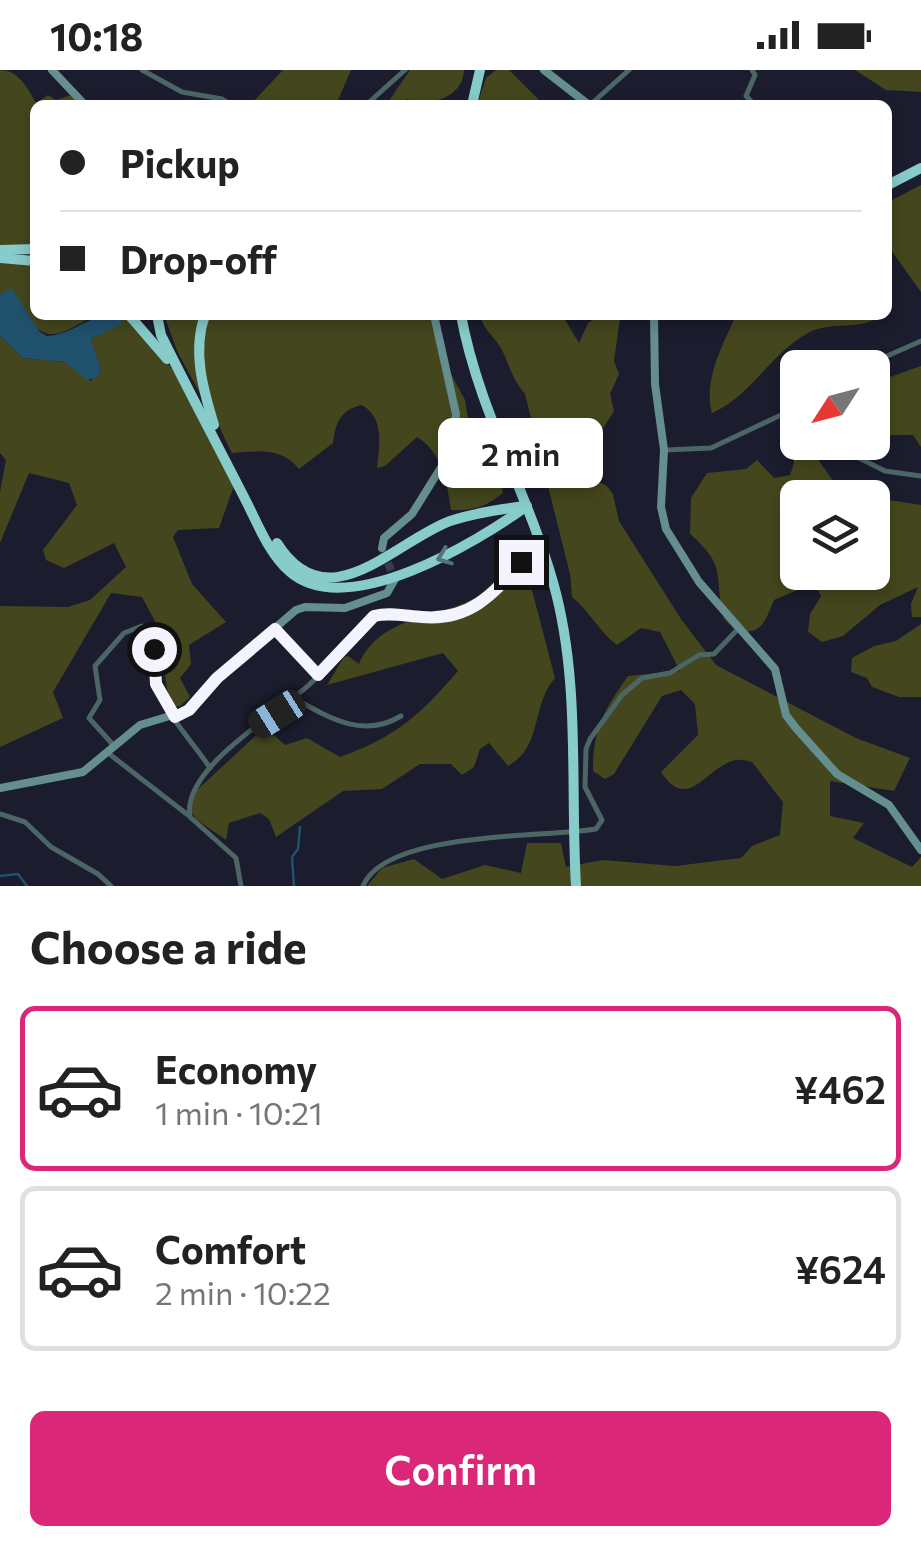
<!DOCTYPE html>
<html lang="en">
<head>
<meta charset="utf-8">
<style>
	body { margin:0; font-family:Commissioner,sans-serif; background:#f6f6f6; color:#222; height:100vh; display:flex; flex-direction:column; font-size:38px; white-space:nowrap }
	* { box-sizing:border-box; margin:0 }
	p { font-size:32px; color:#767676 }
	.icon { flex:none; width:55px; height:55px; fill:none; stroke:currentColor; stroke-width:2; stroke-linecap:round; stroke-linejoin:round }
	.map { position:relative; height:816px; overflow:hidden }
	.drawer { display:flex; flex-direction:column; background:#fff; flex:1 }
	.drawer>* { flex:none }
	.hud { position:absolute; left:30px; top:30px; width:862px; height:220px; border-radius:15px; box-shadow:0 5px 15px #0003; display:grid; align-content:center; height:220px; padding:0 30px; background:#fff }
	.needle { width:65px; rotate:234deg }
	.tools { position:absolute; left:780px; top:280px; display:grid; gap:20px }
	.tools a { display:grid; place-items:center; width:110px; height:110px; border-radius:15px; background:#fff; box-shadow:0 5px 15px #0003; font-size:50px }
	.end { position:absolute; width:45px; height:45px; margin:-22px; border:12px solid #f3f4fd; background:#111; box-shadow:0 0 0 5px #111 }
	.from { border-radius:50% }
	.bubble { position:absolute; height:70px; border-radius:15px; background:#fff; box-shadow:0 5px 15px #0003; font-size:32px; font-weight:600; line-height:70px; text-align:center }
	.car { position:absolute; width:30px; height:60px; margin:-30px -15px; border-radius:12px; box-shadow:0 0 8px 2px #0007; background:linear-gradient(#222 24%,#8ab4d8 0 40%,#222 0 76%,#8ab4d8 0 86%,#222 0) }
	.hud b { display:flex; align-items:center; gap:35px; height:95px; font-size:38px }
	.hud b+b { border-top:2px solid #e0e0e0 }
	.hud i { width:25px; height:25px; background:#222 }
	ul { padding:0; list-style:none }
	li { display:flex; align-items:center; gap:30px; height:165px; margin:0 20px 15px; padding:0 10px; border:5px solid #e0e0e0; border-radius:15px }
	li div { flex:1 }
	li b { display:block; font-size:38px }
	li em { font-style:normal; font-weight:600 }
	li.selected { border-color:#db2777 }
	li>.icon { width:90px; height:90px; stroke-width:1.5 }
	h2 { padding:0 30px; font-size:45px; line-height:120px }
	.primary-button { display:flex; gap:20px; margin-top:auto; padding:20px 30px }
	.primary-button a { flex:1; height:115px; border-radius:15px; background:#db2777; color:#fff; font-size:40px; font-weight:600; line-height:115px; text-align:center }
	.status { display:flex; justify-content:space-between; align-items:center; height:70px; padding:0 50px; background:#fff; direction:ltr }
	.status svg { height:28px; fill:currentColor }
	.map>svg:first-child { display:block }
</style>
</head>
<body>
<div class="status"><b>10:18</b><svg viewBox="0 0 49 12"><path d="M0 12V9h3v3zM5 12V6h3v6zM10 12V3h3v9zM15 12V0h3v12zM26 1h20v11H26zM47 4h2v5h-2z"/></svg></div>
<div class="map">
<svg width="921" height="816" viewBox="0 0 921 816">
	<rect width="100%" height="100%" fill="#1b1c2d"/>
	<g fill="#44461d">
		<path d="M0 0C19 0 28 19 36 33L48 25 56 30 71 25 81 35H35V176L0 179Z"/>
		<polygon points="283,0 351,0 336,35 250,35"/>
		<path d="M410 0H464C463 28 430 37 407 29L397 35H386Z"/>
		<polygon points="496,0 509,0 544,35 477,35 486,8"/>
		<polygon points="855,0 921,0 921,22 886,20"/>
		<polygon points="921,115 921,222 888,176 888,132"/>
		<path d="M0 193 35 195V245H94C44 277 40 269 12 220L0 224Z"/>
		<polygon points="116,245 125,245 176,303 234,416 219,458 178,460 173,467 192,514 226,552 189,575 191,594 180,608 190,627 180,636 170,637 157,555 142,527 111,523 53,622 63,648 0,677 0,536 68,537 90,530 126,497 114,473 64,498 46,490 43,480 77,435 69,413 29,403 0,473 0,422 6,390 0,383 0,266 23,288 65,292 91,311 101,300 91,269 123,252"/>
		<polygon points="164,245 202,245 203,329 178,283"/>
		<path d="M208 245H432L445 293 465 330 471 368 500 410 503 423C486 437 472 441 451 440 447 413 442 382 417 367L385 396 377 398C379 374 385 349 362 335 340 340 336 352 333 373L299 399C281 377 258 381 232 383 212 344 190 288 208 245Z"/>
		<path d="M481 245H562L579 273 588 253 601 245 620 248 614 291 619 304 610 324 614 341 584 388 580 402 607 416 613 424 619 451 681 549 716 595 856 668 910 688 894 721 830 711V746L864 753 853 768 912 797 921 787V816H367L382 798 414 789 442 809 485 795 521 803 527 773H561L566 797 602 790 675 796 741 788 752 776 780 765 783 732 752 692C747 691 741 689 736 690 706 696 689 744 661 702L698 665 695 634 681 620 662 626 614 704 605 709 593 701C593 658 604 640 628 606L680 601 660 562 641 558 617 575C598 561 590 541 572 527L570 504 525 324C512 309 510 297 502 280 496 267 482 260 481 245Z"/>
		<path d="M736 245H882C862 262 831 250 808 263 770 284 752 325 712 343 703 310 723 275 736 245Z"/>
		<polygon points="921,296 921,377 913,365 873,365 873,313"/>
		<path d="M791 374 811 379 844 427 798 428V502H872L873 432 889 430 921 435V547H912L911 534 918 517 880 535 843 566 822 572 808 562 810 544 821 526 814 513 774 530C765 551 763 565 736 561L724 549C713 506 729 498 690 464L691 428 707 403 746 399 757 390 774 408 790 405 794 393Z"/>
		<path d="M509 498 528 505 555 608C531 635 543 677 508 696L489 673 480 679 474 697 462 705 451 694H420L382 719 343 721 276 767 269 749 260 743 229 753 226 770 197 750 187 737 196 721 265 657 285 675 307 668 340 687C396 667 420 645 458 601L443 583 327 615 344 587 348 586 359 594C377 551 427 548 465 533 481 527 496 509 509 498Z"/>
		<polygon points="921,554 921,627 899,627 872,617 867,608 851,602 852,588 874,576 896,571"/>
	</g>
	<path fill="#20516d" d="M12 219 40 262 47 266C75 264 86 245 116 245L124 253 91 269 101 300 96 308 87 310 65 292 23 288 0 266V224Z"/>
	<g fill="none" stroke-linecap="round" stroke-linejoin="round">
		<g stroke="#20516d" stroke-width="2.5">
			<polyline points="0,806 18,804 27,816"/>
			<polyline points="294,816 292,787 298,779 300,757"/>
		</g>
		<polyline stroke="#3b3c4c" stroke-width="8" stroke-dasharray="8 4" stroke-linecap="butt" points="383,482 395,509"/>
		<g stroke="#4b6665" stroke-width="5">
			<polyline points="142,0 182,22 222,29 231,35"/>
			<polyline points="752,0 755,5 746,26 755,35"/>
			<polyline points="366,35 405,0"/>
			<polyline points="590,35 629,0"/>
			<polyline points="860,298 921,271"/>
			<polyline points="787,343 798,360"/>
			<polyline points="827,372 885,401 921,406"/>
			<polyline points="665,380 711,378 798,337"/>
			<polyline points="275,559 318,605"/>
			<path d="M294 628C329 648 363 669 401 646"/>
			<path d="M115 677 89 648 100 630 95 596 124 563 142 556C159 572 150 597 157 617 165 643 195 675 210 698"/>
			<polyline points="108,683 188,745"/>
			<polyline points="0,744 25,752 51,777 98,804 111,816"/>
			<path d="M241 816 236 788 190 747C181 698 278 644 310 614 333 592 349 566 373 546 389 542 406 546 421 547 469 551 493 526 521 492"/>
			<path d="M363 816C386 761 541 768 596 759L602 750 585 717 586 679 590 669 622 625 642 608 670 603 699 585 714 584 737 560"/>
		</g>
		<g stroke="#648f8e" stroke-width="8">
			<polyline points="52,0 85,35"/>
			<polyline points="544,0 589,35"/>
			<polyline points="654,245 655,314 664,380 661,437 666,459 699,512 775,599 786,645 795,657 837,704 889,735 921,780"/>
			<polyline points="382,478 384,468 412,444 445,391 454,367 456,344 434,245"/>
			<polyline points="175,647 189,640 217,608 296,540 305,537 345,538 387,523 395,509"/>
			<polyline points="0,718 83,702 140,655 173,645"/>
		</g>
		<g stroke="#87ccca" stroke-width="10">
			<polyline points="472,35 480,0"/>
			<polyline points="888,115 921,98"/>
			<polyline points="0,180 35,179"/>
			<polyline points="0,188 35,191"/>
			<polyline points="129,245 167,289"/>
			<path d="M157 245 161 265C188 320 217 374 245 429 257 452 269 484 289 501 346 552 477 472 527 436"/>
			<path d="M205 245C192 281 203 319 214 355"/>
			<path d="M461 245C478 339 527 421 553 512 581 610 570 715 576 816"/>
			<path d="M277 473C327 553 394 472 450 451 474 443 501 439 526 436"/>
		</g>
	</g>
	<defs><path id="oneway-chevron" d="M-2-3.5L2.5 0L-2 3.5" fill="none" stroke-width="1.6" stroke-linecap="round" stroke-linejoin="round" transform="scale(2.5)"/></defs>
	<use stroke="#51747c" href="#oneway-chevron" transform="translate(444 487) rotate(159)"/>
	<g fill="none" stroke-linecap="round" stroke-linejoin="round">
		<path stroke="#f3f4fd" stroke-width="12" d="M154 579 156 614 175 647 189 640 217 608 275 559 318 605 374 546C389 542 406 546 422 547 469 551 493 525 521 492"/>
	</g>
</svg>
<div class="tools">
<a><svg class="needle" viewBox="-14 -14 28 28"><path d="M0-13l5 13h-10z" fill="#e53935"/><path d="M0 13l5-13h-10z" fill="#767676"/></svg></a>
<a><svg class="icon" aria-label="layers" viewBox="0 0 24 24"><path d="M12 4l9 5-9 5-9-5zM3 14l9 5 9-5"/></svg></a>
</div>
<i class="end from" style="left:154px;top:579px"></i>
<i class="end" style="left:521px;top:492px"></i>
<div class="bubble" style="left:438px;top:348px;width:165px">2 min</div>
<i class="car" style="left:277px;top:644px;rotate:238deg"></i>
<div class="hud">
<b><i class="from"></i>Pickup</b>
<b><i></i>Drop-off</b>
</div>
</div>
<section class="drawer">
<h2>Choose a ride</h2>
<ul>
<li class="selected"><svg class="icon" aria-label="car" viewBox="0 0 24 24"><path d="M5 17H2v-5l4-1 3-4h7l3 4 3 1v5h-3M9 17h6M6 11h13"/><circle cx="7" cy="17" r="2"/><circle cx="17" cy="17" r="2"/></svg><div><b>Economy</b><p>1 min · 10:21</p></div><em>¥462</em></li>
<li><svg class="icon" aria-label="car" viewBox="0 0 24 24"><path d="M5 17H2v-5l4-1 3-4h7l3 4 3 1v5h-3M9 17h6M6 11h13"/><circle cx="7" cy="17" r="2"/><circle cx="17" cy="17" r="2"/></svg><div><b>Comfort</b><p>2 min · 10:22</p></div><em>¥624</em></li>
</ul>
<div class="primary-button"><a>Confirm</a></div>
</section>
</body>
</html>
